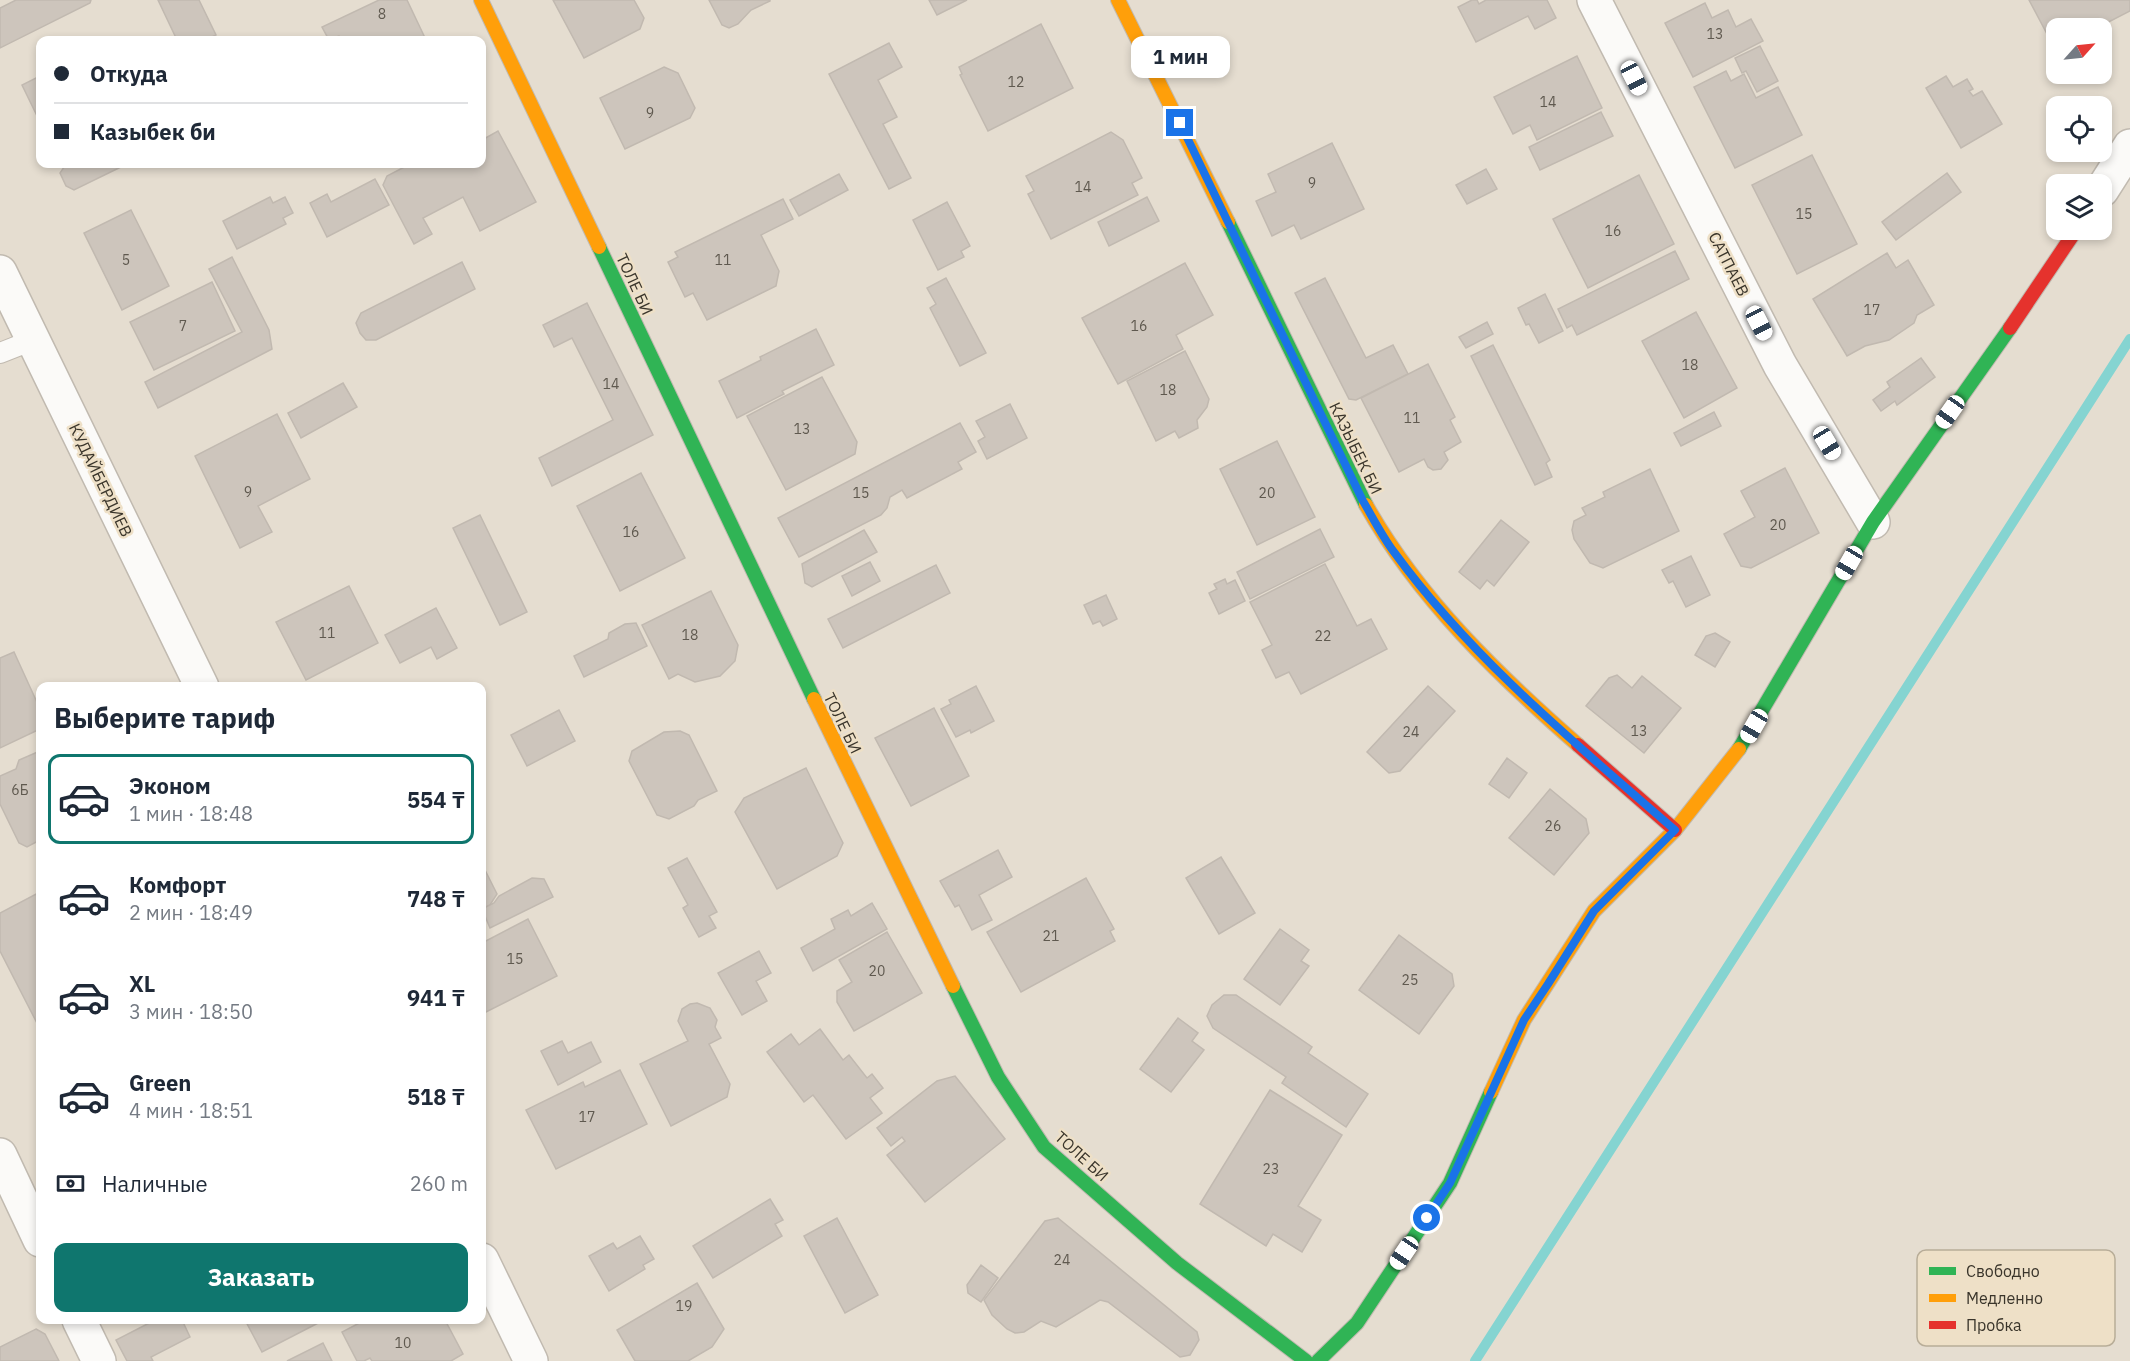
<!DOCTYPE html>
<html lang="ru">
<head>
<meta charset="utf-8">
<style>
	body { margin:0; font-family:"IBM Plex Sans",sans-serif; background:#f2f2f3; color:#1f2937; height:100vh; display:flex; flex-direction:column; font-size:22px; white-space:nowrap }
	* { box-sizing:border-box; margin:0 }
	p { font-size:20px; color:#747a83 }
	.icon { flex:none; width:33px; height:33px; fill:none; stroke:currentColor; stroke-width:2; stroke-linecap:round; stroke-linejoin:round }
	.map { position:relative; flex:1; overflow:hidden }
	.sheet { position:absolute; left:36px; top:682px; width:450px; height:642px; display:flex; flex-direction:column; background:#fff; border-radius:12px; box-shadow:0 3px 9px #0003 }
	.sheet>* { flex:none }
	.hud { position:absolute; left:36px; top:36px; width:450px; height:132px; border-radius:12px; box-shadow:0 3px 9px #0003; display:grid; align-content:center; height:132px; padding:0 18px; background:#fff }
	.needle { width:39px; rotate:63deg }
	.fabs { position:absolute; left:2046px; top:18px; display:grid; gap:12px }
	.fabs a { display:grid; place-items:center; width:66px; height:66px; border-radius:12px; background:#fff; box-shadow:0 3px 9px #0003; font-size:30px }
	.end { position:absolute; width:27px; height:27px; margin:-14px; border:8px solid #1a73e8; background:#fff; box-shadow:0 0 0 3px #fff }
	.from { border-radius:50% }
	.bubble { position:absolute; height:42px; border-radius:12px; background:#fff; box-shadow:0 3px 9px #0003; font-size:20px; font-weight:700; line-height:42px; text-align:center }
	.car { position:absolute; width:18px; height:36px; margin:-18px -9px; border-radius:8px; box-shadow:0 0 4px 2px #0007; background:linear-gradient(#fff 24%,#345 0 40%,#fff 0 76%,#345 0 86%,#fff 0) }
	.hud b { display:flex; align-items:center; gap:21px; height:57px; font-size:22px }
	.hud b+b { border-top:2px solid #e0e1e3 }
	.hud i { width:15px; height:15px; background:#1f2937 }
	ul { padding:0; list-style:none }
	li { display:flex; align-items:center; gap:18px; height:90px; margin:0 12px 9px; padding:0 6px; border:3px solid transparent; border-radius:12px }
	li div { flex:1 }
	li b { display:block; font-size:22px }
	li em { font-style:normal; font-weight:700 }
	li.current { border-color:#0f766e }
	li>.icon { width:54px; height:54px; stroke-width:1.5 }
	h2 { padding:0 18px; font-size:27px; line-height:72px }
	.pay { display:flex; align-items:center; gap:15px; height:66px; padding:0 18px; font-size:22px }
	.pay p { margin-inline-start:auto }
	.primary-button { display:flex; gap:12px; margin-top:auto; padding:12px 18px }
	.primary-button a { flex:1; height:69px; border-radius:12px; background:#0f766e; color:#fff; font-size:24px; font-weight:700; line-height:69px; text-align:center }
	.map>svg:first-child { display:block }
</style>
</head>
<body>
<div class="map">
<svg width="2130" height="1361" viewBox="0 0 2130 1361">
	<rect width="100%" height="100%" fill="#e5ddd0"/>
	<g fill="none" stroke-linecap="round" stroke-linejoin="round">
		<polyline stroke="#85d4d1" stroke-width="10" points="1475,1361 2130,339"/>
	</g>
	<g fill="#cdc5bc" stroke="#c1b9b0" stroke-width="1.5">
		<polygon points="16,0 91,0 90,3 0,48 0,8"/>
		<polygon points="158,0 199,0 216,35 206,40 177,40"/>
		<polygon points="379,0 407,0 426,40 341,40 339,36 329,40 322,27"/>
		<polygon points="553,0 634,0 644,18 640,29 584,58"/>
		<polygon points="709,0 770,0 770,1 751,10 738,24 729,28 722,25"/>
		<polygon points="929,0 967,0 937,15"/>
		<polygon points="1472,0 1477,0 1479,4 1486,0 1547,0 1556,18 1535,29 1528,16 1476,42 1458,7"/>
		<polygon points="2029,0 2130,0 2130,11 2097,28 2056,28 2056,51"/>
		<polygon points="1705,3 1712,18 1728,10 1736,27 1751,19 1763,41 1693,77 1665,23"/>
		<polygon points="1041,24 1073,88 988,131 960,75 962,74 959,67"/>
		<polygon points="889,43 902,67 878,80 897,117 883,124 911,178 889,189 829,74"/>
		<polygon points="1760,46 1778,81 1757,92 1746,71 1742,73 1735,58"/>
		<polygon points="1577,56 1602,108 1537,140 1530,125 1513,134 1494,97"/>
		<polygon points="664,67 678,73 695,108 690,118 625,149 600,98"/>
		<polygon points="1726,71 1731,81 1744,74 1756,98 1778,87 1802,135 1735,168 1694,87"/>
		<polygon points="40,76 40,122 22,85"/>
		<polygon points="1946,76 1953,87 1967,79 1973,89 1969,91 1973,96 1982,91 2002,124 1961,148 1926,88"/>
		<polygon points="1601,112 1613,136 1540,170 1529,147"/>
		<polygon points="498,131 536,202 480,231 463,197 423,218 432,234 414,244 383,185 387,176 410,164 482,164 482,140"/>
		<polygon points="1111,132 1123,140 1142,178 1132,183 1138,195 1051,239 1028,194 1034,191 1026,176"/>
		<polygon points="1332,143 1364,209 1301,239 1294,225 1272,236 1256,201 1276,192 1268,174"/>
		<polygon points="1812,155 1857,244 1797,274 1752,185"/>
		<polygon points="70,164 127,164 74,190 66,186 60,173 64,167"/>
		<polygon points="1486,169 1497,189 1467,204 1456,185"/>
		<polygon points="1947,173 1961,192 1896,240 1882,222"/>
		<polygon points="839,174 848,190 799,216 790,200"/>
		<polygon points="1639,175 1674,244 1588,288 1553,219"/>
		<polygon points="375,179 389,205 327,237 310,203 327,194 331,202"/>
		<polygon points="270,197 273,203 285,197 293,213 283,218 286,224 237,249 223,221"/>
		<polygon points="1147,197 1159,221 1109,246 1098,222"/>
		<polygon points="783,199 793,219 761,235 779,271 776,286 707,320 693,293 685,297 668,262 678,257 675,252"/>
		<polygon points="947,202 970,246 961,251 964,257 938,270 913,220"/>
		<polygon points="131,210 169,286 122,310 84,233"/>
		<polygon points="1675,251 1689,279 1577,335 1572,325 1567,328 1558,309"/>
		<polygon points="1887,253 1896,268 1908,260 1934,305 1917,315 1914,323 1889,340 1865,346 1847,356 1813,299"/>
		<polygon points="232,257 269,330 272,349 158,408 145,382 242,332 209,269"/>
		<polygon points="462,262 475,289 376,340 366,340 360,333 356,323 361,313"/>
		<polygon points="1185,263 1213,315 1176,335 1183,349 1118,384 1082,318"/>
		<polygon points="946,278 986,353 960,366 930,308 936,304 927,288"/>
		<polygon points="1325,278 1366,358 1393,345 1408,374 1356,400 1349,399 1295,293"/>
		<polygon points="212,282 235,331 154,370 130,322"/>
		<polygon points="1545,294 1563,331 1539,343 1529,324 1526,325 1518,308"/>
		<polygon points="587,303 653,435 552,486 539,458 613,420 572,338 554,347 543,325"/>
		<polygon points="1696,312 1737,388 1684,418 1642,341"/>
		<polygon points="1487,322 1493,334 1466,348 1459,337"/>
		<polygon points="816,329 834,365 782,391 784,394 737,418 719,381 761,360 760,357"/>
		<polygon points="1493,345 1550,460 1546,463 1552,477 1535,485 1471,356"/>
		<polygon points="1185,351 1209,399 1207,407 1197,420 1198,428 1179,438 1175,431 1156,441 1127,381"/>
		<polygon points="1921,358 1935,377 1897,405 1895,401 1881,411 1873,400 1890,387 1887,382"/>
		<polygon points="1428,364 1455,417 1450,420 1461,442 1444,452 1448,460 1441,469 1433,470 1428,467 1424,459 1399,472 1361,398"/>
		<polygon points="822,377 857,442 855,454 786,490 747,416"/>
		<polygon points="343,383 357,407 301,438 288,413"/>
		<polygon points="1010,404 1027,438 987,459 978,441 985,437 976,421"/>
		<polygon points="1714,412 1721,426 1681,446 1674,433"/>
		<polygon points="277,414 310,479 258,506 272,532 240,548 195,456"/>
		<polygon points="960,423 976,452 958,462 962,469 907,498 902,490 890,497 887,508 881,515 799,557 778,518"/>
		<polygon points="1277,441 1315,517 1257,545 1220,469"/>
		<polygon points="1785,468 1819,533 1751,568 1741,566 1724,534 1755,517 1741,491"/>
		<polygon points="1650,469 1679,531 1603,568 1590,563 1574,539 1572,530 1574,521 1586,515 1582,508 1605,497 1603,492"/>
		<polygon points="641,473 685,558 620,591 577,506"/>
		<polygon points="480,515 527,612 500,625 453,528"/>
		<polygon points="1501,520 1529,542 1494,586 1487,580 1480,589 1459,572"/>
		<polygon points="1320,529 1334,557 1250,599 1237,572"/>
		<polygon points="864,530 877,552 812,587 805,583 802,564"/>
		<polygon points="1691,556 1710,595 1686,607 1673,581 1669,583 1662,570"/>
		<polygon points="870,562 880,581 852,596 842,576"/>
		<polygon points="1325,564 1357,626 1371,619 1387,649 1301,694 1289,672 1276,678 1262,650 1272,645 1250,602"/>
		<polygon points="936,565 950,593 843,648 828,619"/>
		<polygon points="1225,579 1227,584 1235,580 1245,601 1219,614 1209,593 1217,589 1214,584"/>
		<polygon points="349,586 378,643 306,680 276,622"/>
		<polygon points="711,591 738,645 735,661 720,676 695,682 678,674 669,679 642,625"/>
		<polygon points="1106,595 1117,619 1103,626 1100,621 1093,624 1084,605"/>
		<polygon points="436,608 457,648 437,659 431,647 400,663 385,635"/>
		<polygon points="636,623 647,646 584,677 574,656 608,639 609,633 625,624"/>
		<polygon points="1715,633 1730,642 1715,667 1695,655 1706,636"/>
		<polygon points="14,652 40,709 40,729 0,748 0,658"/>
		<polygon points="1617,675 1632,688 1642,676 1681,708 1644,753 1586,706 1609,678"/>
		<polygon points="976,686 994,721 971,733 970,730 956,737 941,709 951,704 949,700"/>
		<polygon points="1428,686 1455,711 1400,771 1389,773 1367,752"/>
		<polygon points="934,708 969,776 911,806 875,738"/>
		<polygon points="559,710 575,741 527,766 511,735"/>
		<polygon points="680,731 689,735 717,791 698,800 694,806 669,819 657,815 629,761 632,751 664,732"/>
		<polygon points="40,751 40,840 27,847 19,843 0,804 0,776 16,769 19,760"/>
		<polygon points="1507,758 1527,773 1509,798 1489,784"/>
		<polygon points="806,768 843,843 837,856 777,889 735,812 744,798"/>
		<polygon points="1550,789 1586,819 1589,833 1554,875 1509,838"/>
		<polygon points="998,850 1012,877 979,895 992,920 972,930 959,905 955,907 940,881"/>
		<polygon points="1221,857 1255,913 1219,934 1186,878"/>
		<polygon points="687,858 717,912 709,916 716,928 699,937 683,908 688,905 668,868"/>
		<polygon points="482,864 497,894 490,905 482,909"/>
		<polygon points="532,878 544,879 553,897 490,928 482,909 494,903 499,896"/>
		<polygon points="1086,878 1114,929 1110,931 1115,941 1021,992 987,932"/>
		<polygon points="40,892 40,1029 0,951 0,913"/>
		<polygon points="872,903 887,929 813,971 801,948 835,929 831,919 848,910 851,916"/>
		<polygon points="528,919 557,976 482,1014 482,943"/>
		<polygon points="1280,929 1309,950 1301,961 1309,966 1280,1005 1244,979"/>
		<polygon points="887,932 922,993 854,1031 837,1002 837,991 852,982 839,960"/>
		<polygon points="1399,935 1452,974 1454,986 1419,1034 1359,990"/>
		<polygon points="759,951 771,973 756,981 767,1001 742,1015 718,973"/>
		<polygon points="1224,995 1236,995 1312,1047 1308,1053 1368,1094 1346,1127 1282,1083 1286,1077 1213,1028 1207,1016 1212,1005"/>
		<polygon points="697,1003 710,1008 717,1020 715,1027 721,1038 709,1044 730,1084 727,1097 671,1126 640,1064 688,1041 678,1021 682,1009 690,1004"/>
		<polygon points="1178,1018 1198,1033 1192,1041 1204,1050 1171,1092 1140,1069"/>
		<polygon points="820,1029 843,1060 849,1055 867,1078 872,1074 883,1088 870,1098 882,1113 846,1139 813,1095 804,1102 767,1052 791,1034 799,1045"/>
		<polygon points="562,1041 568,1053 591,1042 601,1062 558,1085 541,1051"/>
		<polygon points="620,1070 647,1124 556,1169 526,1110 583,1082 585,1087"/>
		<polygon points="955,1076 1005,1139 925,1202 887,1155 905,1141 902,1137 891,1146 877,1128 937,1081"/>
		<polygon points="1270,1090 1342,1135 1298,1206 1321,1220 1302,1252 1273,1234 1266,1246 1200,1204"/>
		<polygon points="770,1199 783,1220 775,1224 782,1236 713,1278 693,1246"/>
		<polygon points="837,1218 878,1295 845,1313 804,1236"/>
		<polygon points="1058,1218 1197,1332 1199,1340 1190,1355 1180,1357 1108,1302 1100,1300 1056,1327 1041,1321 1024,1332 1015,1333 1007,1329 992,1315 984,1300 1045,1221"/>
		<polygon points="640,1236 654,1259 643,1265 645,1269 609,1291 589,1256 613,1243 617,1249"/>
		<polygon points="981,1265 998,1278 981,1302 968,1293 967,1285"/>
		<polygon points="697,1283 724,1329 712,1347 688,1361 635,1361 617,1330"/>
		<polygon points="155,1320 182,1320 190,1337 151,1357 153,1361 127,1361 116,1340"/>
		<polygon points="245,1320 324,1320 262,1352"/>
		<polygon points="365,1320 445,1320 463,1354 451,1361 372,1361 370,1358 364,1361 357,1361 342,1332"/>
		<polygon points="36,1329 45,1334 59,1361 0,1361 0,1347"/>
		<polygon points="323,1343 332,1361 287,1361"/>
	</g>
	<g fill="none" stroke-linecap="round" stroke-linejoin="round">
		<g stroke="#c1bab0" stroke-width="22">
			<polyline id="lane" points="0,353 33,340"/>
		</g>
		<g stroke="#c1bab0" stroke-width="36">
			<g id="street">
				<polyline points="1594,0 1780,365 1873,522"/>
				<polyline points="2102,190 2130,146"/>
				<polyline points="0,272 202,687"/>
				<polyline points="0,1155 40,1240"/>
				<polyline points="482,1260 531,1361"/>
				<polyline points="79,1320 99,1361"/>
			</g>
		</g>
		<g stroke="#c1bab0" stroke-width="16">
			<g id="fast">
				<polyline points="1228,222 1366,505"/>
				<polyline points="599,247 814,699"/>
				<polyline points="1739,749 1873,522 2010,328"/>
				<polyline points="953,986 998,1077 1044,1147 1177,1263 1306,1361"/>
				<polyline points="1318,1361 1357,1323 1450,1183 1491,1092"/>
			</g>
		</g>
		<g stroke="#c1bab0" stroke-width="16">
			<g id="slow">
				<polyline points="481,0 599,247"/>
				<polyline points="1118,0 1228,222"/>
				<path d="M1366 505C1419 599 1498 675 1578 745"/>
				<polyline points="814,699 953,986"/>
				<polyline points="1491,1092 1524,1020 1594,911 1675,830 1739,749"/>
			</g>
		</g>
		<g stroke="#c1bab0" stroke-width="16">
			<g id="jam">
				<polyline points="2010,328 2076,230"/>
				<polyline points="1578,745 1675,830"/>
			</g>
		</g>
		<use href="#lane" stroke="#fbfaf8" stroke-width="20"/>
		<use href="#street" stroke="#fbfaf8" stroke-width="33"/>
		<use href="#fast" stroke="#30b455" stroke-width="14"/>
		<use href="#slow" stroke="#ff9f0a" stroke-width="14"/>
		<use href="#jam" stroke="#e5322d" stroke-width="14"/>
	</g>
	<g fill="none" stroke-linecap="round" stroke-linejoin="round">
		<path stroke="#1a73e8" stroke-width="8" d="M1180 123 1363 501C1373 518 1382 536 1394 552 1472 659 1576 744 1675 830L1594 911 1548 984 1524 1020 1450 1183 1427 1218"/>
	</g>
	<g text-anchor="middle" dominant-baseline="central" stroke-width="5" stroke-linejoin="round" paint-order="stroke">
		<g font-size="14" fill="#5f594f">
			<text x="382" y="14">8</text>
			<text x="1715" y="34">13</text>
			<text x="1016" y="82">12</text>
			<text x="1548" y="102">14</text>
			<text x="650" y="113">9</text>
			<text x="1312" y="183">9</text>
			<text x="1083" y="187">14</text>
			<text x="1804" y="214">15</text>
			<text x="1613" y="231">16</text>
			<text x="126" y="260">5</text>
			<text x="723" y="260">11</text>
			<text x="1872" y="310">17</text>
			<text x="183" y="326">7</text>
			<text x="1139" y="326">16</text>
			<text x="1690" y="365">18</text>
			<text x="611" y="384">14</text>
			<text x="1168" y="390">18</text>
			<text x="1412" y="418">11</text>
			<text x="802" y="429">13</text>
			<text x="248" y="492">9</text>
			<text x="861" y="493">15</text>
			<text x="1267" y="493">20</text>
			<text x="1778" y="525">20</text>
			<text x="631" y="532">16</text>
			<text x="327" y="633">11</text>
			<text x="690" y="635">18</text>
			<text x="1323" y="636">22</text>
			<text x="1639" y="731">13</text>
			<text x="1411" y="732">24</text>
			<text x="20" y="790">6Б</text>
			<text x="1553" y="826">26</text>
			<text x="1051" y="936">21</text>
			<text x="515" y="959">15</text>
			<text x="877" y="971">20</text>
			<text x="1410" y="980">25</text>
			<text x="587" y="1117">17</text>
			<text x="1271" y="1169">23</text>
			<text x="1062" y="1260">24</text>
			<text x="684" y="1306">19</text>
			<text x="403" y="1343">10</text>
		</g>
		<g font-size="16" fill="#3a352b" stroke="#eee0c7">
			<text transform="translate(1729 264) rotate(63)">САТПАЕВ</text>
			<text transform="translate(635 284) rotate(65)">ТОЛЕ БИ</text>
			<text transform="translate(1356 448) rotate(64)">КАЗЫБЕК БИ</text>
			<text transform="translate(101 480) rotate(64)">КУДАЙБЕРДИЕВ</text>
			<text transform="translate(843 723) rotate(64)">ТОЛЕ БИ</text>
			<text transform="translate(1082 1156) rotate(42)">ТОЛЕ БИ</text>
		</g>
	</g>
	<rect x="1917" y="1250" width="198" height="96" rx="9" fill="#eee0c7" stroke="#b8ad98" stroke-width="1.5"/>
	<rect x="1929" y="1267" width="27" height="8" fill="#30b455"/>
	<rect x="1929" y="1294" width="27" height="8" fill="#ff9f0a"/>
	<rect x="1929" y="1321" width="27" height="8" fill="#e5322d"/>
	<g font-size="16" fill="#3a352b">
		<text x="1966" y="1277">Свободно</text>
		<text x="1966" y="1304">Медленно</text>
		<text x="1966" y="1331">Пробка</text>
	</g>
</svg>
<div class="fabs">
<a><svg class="needle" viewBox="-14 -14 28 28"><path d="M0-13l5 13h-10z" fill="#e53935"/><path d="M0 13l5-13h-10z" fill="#747a83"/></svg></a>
<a><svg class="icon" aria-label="locate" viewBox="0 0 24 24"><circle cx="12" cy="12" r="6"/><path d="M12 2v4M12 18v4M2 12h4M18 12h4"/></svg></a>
<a><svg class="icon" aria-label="layers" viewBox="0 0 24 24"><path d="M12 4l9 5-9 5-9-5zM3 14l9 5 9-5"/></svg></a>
</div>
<i class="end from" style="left:1427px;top:1218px"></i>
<i class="end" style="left:1180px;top:123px"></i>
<div class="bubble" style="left:1131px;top:36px;width:99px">1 мин</div>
<i class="car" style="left:1634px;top:78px;rotate:153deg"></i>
<i class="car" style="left:1759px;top:323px;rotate:153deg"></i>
<i class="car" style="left:1950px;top:412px;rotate:215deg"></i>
<i class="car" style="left:1827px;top:443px;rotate:149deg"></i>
<i class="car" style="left:1849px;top:563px;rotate:210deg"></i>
<i class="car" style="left:1754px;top:726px;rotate:210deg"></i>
<i class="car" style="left:1404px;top:1253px;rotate:214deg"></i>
<div class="hud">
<b><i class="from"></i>Откуда</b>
<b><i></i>Казыбек би</b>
</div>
<section class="sheet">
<h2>Выберите тариф</h2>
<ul>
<li class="current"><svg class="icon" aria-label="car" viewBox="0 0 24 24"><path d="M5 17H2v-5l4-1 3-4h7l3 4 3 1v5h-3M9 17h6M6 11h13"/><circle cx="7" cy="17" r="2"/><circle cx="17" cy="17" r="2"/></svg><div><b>Эконом</b><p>1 мин · 18:48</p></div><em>554 ₸</em></li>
<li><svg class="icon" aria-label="car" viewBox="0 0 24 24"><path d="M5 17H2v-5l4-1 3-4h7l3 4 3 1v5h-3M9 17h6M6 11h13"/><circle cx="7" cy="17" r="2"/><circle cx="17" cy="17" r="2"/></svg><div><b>Комфорт</b><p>2 мин · 18:49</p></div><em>748 ₸</em></li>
<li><svg class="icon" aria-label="car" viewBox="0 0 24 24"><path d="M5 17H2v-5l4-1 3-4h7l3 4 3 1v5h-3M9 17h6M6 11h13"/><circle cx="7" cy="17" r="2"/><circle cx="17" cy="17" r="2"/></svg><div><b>XL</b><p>3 мин · 18:50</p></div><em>941 ₸</em></li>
<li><svg class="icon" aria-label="car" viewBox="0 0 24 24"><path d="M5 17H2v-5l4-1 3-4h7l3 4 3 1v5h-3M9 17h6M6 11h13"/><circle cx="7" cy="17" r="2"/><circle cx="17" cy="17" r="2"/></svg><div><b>Green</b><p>4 мин · 18:51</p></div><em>518 ₸</em></li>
</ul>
<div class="pay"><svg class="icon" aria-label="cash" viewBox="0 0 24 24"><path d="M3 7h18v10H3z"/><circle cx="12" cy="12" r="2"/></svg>Наличные<p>260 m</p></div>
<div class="primary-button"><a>Заказать</a></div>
</section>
</div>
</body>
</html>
